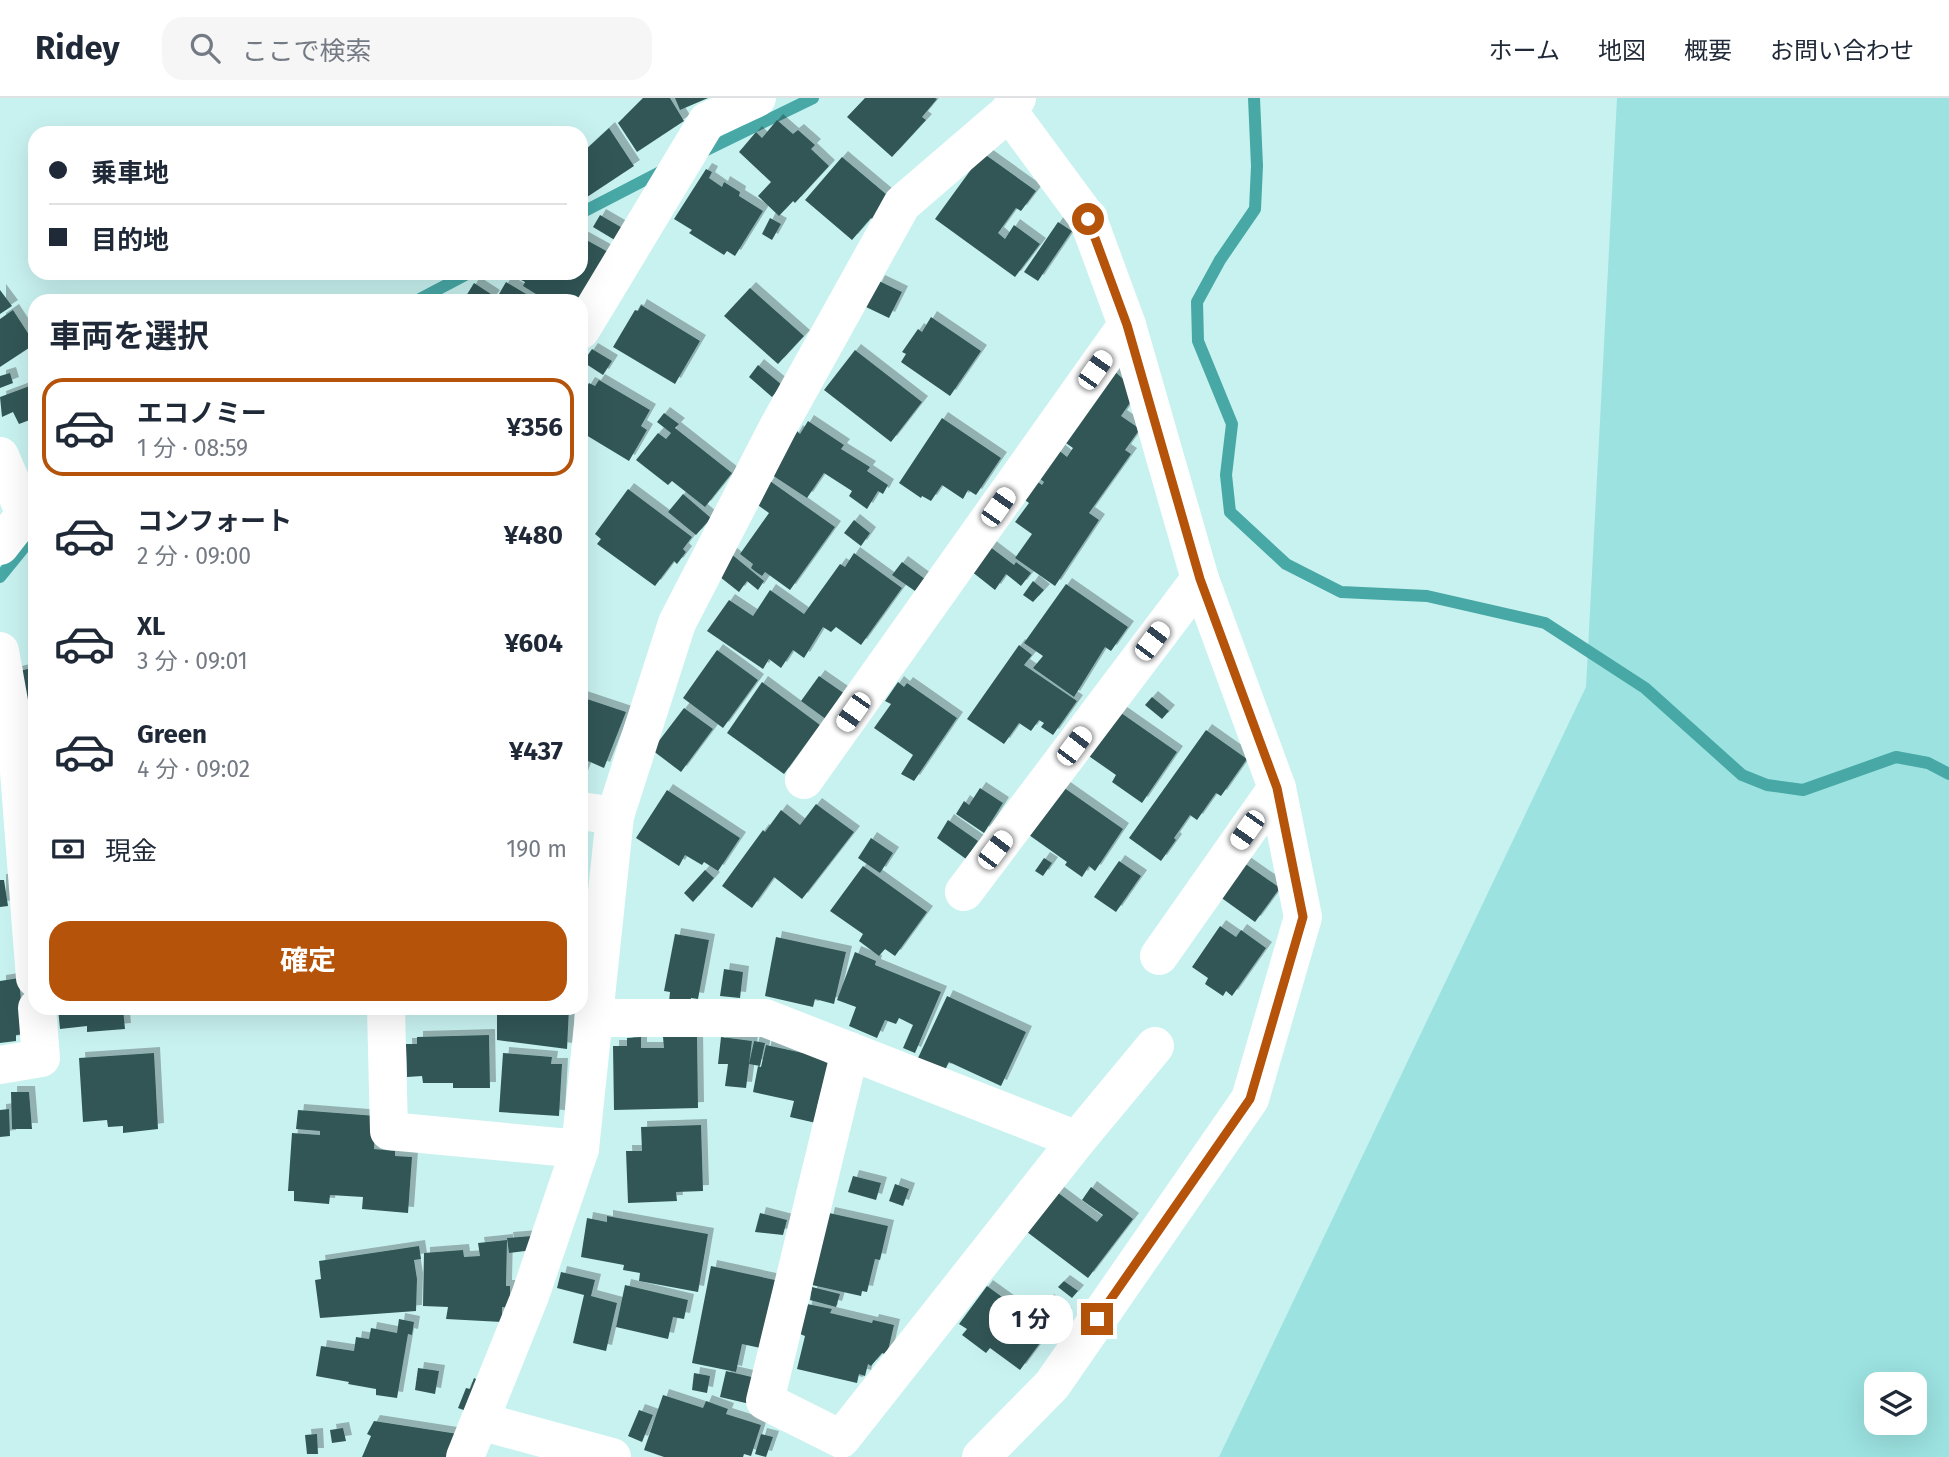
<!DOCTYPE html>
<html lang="ja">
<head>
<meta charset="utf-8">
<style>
	body { margin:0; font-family:"Fira Sans","Noto Sans JP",sans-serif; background:#f6f6f7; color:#1f2937; height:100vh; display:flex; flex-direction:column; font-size:26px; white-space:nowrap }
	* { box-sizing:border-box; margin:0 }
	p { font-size:23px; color:#747a83 }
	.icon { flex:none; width:38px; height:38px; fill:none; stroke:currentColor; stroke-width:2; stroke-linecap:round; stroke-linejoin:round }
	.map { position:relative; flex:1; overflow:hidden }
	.side { position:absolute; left:28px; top:196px; width:560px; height:721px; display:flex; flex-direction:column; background:#fff; border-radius:21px; box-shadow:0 7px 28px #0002 }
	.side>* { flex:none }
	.top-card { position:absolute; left:28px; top:28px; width:560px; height:154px; border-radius:21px; box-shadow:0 7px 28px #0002; display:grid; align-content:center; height:154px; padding:0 21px; background:#fff }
	.controls { position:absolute; left:1864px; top:1274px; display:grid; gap:14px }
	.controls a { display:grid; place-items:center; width:63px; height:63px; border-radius:14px; background:#fff; box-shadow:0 7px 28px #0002; font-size:35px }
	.end { position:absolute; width:32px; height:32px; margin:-16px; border:9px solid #b45309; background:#fff; box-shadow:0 0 0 4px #fff }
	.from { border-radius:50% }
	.bubble { position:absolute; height:49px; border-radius:21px; background:#fff; box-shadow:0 7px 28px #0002; font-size:23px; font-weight:700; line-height:49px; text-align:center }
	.car { position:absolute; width:21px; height:42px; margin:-21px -10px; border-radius:9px; box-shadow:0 0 5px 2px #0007; background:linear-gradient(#fff 24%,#345 0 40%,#fff 0 76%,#345 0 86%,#fff 0) }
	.top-card b { display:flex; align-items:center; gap:24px; height:66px; font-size:26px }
	.top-card b+b { border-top:2px solid #e0e1e3 }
	.top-card i { width:18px; height:18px; background:#1f2937 }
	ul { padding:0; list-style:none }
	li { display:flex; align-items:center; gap:21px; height:98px; margin:0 14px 10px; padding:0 7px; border:4px solid transparent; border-radius:21px }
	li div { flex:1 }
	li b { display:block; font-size:26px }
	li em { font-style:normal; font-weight:700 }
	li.active { border-color:#b45309 }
	li>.icon { width:63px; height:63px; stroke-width:1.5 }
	h2 { padding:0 21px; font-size:32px; line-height:84px }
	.pay { display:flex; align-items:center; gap:18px; height:77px; padding:0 21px; font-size:26px }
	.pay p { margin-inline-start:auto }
	.button { display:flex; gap:14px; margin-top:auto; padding:14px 21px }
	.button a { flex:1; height:80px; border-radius:21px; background:#b45309; color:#fff; font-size:28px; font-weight:700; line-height:80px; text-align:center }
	header { display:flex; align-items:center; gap:42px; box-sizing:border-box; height:98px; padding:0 35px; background:#fff; border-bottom:2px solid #e0e1e3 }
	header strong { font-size:33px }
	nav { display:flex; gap:38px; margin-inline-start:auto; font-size:24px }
	.search { width:490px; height:63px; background:#f6f6f7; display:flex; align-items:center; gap:18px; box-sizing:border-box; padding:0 24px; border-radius:21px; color:#747a83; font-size:26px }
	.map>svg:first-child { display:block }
</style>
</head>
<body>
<header>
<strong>Ridey</strong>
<div class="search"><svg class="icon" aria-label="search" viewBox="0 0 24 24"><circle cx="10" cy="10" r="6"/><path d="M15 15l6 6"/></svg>ここで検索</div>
<nav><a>ホーム</a><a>地図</a><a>概要</a><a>お問い合わせ</a></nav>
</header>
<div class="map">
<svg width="1949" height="1359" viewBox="0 0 1949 1359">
	<defs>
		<filter id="shadow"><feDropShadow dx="6" dy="-6" stdDeviation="0" flood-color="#0004"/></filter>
	</defs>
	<rect width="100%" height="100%" fill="#c8f2f0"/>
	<path fill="#9be2e0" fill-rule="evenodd" d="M1617 0H1949V1359H1219L1586 589ZM1876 1286H1914V1325H1876Z"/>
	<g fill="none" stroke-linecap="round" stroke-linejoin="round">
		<g stroke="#47a8a6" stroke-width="12">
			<polyline points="1254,0 1257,68 1255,111 1220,162 1197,204 1198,243 1232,326 1226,377 1230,414 1286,466 1341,494 1427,498 1545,525 1645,590 1742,677 1767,687 1803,692 1896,659 1928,665 1949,676"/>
			<polyline points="700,55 813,0"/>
			<polyline points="581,115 664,72"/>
			<polyline points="416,203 469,175"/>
			<polyline points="0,479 35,436"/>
		</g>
	</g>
	<g fill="#325756" filter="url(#shadow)">
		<polygon points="643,0 670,0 684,23 637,54 618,25"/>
		<polygon points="675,0 708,0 680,12"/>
		<polygon points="865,0 935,0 937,1 922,19 926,22 892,59 847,19"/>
		<polygon points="777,22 793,36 798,32 815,47 811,51 829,68 795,105 793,103 779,118 758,98 771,84 739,54 756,34 762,40"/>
		<polygon points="609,30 634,68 581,103 581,56"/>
		<polygon points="983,55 1036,93 1021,113 1016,110 998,135 1005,141 1014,127 1040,146 1015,179 935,121"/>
		<polygon points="842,59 893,102 875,123 871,120 852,142 805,102"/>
		<polygon points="706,71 712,74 709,80 722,89 724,84 740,94 739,98 763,113 735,158 727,153 724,157 689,135 692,132 674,121"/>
		<polygon points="600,117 626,132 618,144 593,129"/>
		<polygon points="770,120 781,126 772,142 762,136"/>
		<polygon points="1058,124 1072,133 1038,183 1024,174"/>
		<polygon points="581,139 610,155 583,203 547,203 523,188 525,184 521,182 526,175 581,175"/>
		<polygon points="879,183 902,194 889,220 866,209"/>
		<polygon points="506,184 538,203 495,203"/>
		<polygon points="474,185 494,198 490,203 463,203"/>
		<polygon points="750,190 804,238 778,266 724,218"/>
		<polygon points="0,192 12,208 0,216"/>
		<polygon points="641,207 700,243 675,286 613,249 635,212 638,213"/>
		<polygon points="13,212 35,246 0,269 0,221"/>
		<polygon points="931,219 981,253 950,298 901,264 906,256 902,254 918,231 922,234"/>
		<polygon points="592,251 612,263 603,277 583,264"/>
		<polygon points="855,252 922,304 891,344 824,292"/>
		<polygon points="758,267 782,287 772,299 749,279"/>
		<polygon points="1112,271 1131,288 1134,299 1121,318 1140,331 1125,352 1131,356 1089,415 1099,422 1055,488 1015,460 1032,436 1015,424 1029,405 1022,400 1034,381 1042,387 1044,384 1036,378 1056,350 1067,359 1073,350 1063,343"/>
		<polygon points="10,275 13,285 0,290 0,278"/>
		<polygon points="599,282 650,312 641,328 647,332 629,363 581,334 581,298 589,285 595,288"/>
		<polygon points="35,286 35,320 19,326 13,314 2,319 0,299"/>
		<polygon points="664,315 679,326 675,330 732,375 705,409 672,383 668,387 636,362 658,335 666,341 671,335 657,324"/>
		<polygon points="942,320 1001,360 976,397 968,392 963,401 942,387 931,403 922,398 921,400 899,385"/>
		<polygon points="808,323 844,347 841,351 870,369 867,373 888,387 883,396 878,393 867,411 849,398 852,393 824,375 807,400 772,377 797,333 800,336"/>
		<polygon points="770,383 835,429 790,492 765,474 762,478 756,474 751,470 753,466 740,456 769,415 755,405"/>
		<polygon points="628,391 692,439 683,451 686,454 677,466 674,463 655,488 597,446 601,441 595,436"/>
		<polygon points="683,396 711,420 696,437 668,414"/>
		<polygon points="854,422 870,435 861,448 844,435"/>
		<polygon points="989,448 1014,467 1016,464 1031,475 1021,488 1006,476 995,492 971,473"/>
		<polygon points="730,455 764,483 758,492 747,483 739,494 720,479"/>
		<polygon points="854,455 902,490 861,547 836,529 831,534 823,529 804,560 793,552 781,570 769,561 763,571 707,533 729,502 753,518 770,492 804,516 840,466 845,469"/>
		<polygon points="902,464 925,481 915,493 892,477"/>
		<polygon points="1033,483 1044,492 1033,504 1023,497"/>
		<polygon points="1066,486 1128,529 1111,553 1105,549 1074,599 1033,570 1043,558 1024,545"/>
		<polygon points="1019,547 1032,557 1024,567 1077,603 1053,637 1041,629 1044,625 1039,622 1031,633 1019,625 1004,646 967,621"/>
		<polygon points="717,552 758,582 723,630 683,600"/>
		<polygon points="35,569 35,604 24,606 16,574"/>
		<polygon points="819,578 845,596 827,622 801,603"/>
		<polygon points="762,584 820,627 784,676 727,635"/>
		<polygon points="898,584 904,589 907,585 957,620 914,683 901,676 913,657 874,630 891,606 885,603"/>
		<polygon points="581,599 626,614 604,670 588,663 581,681"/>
		<polygon points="1152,599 1169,613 1162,621 1145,607"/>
		<polygon points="684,610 713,631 681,674 652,652"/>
		<polygon points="1114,610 1177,654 1142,705 1112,684 1116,677 1083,654"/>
		<polygon points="1206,632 1247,661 1221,698 1216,695 1197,722 1190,717 1174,740 1176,742 1161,763 1129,740"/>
		<polygon points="1063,689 1123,731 1095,773 1089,768 1082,779 1065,767 1067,764 1029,737"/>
		<polygon points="980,690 1003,705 984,735 956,716 964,703 969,707"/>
		<polygon points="667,692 740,740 718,773 704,764 702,767 685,757 679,768 636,740"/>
		<polygon points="816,706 854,734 802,801 774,779 752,810 722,788 763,732 765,734 781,712 800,727"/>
		<polygon points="948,722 978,743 966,761 937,740"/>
		<polygon points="871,740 893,755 880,775 858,760"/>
		<polygon points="1044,760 1052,765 1043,778 1035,773"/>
		<polygon points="1240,762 1280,790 1255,824 1216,796"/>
		<polygon points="1119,763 1141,778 1116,814 1094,799"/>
		<polygon points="863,768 927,814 895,858 885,851 879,858 859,843 863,836 830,813"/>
		<polygon points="705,772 714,780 693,804 684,795"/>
		<polygon points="0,782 4,782 8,808 0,809"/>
		<polygon points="1220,828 1236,839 1241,832 1266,850 1232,898 1226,893 1223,898 1205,886 1208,880 1192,869"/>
		<polygon points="675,836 709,842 698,901 691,900 690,905 669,904 670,894 664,893"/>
		<polygon points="776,839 846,854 834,906 815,901 813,909 765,898"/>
		<polygon points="855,854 876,863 875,867 941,894 915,955 903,950 913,927 899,920 896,926 885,922 877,940 849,928 856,909 837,902"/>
		<polygon points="724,871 743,874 740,900 720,898"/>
		<polygon points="19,880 24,936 16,937 16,943 0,945 0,883"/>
		<polygon points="947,898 1026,934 1001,988 949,964 945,972 918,960"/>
		<polygon points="58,910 123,910 125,931 87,934 87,928 60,931"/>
		<polygon points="422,910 486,910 486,915 430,917 430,915 422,915"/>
		<polygon points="497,910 569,910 567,951 497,942"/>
		<polygon points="489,937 490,990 453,990 453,985 423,985 422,978 407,979 406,946 417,946 417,939"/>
		<polygon points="697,938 698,1010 614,1012 613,948 627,948 627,940 641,939 641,950 664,950 663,939"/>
		<polygon points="721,939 752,943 746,990 725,988 728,966 718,966"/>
		<polygon points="754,943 765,945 760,968 749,966"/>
		<polygon points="766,947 826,960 825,964 829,965 817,1009 816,1025 790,1019 794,1003 753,994 758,968 761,969"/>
		<polygon points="154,955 158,1031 123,1035 123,1028 108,1029 107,1022 83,1024 79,960"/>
		<polygon points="503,955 552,959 551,966 562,966 559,1018 499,1014"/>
		<polygon points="11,994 29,994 32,1031 12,1031"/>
		<polygon points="9,1011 10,1038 0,1039 0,1012"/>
		<polygon points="298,1012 376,1018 374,1051 395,1053 395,1058 412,1059 408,1115 362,1111 363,1099 330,1097 329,1106 294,1103 294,1093 288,1093 292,1035 320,1037 320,1033 296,1031"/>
		<polygon points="701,1027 703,1093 676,1094 677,1103 628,1105 626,1053 642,1053 641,1029"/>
		<polygon points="853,1078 881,1085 876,1102 848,1094"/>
		<polygon points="895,1086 909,1091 903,1108 889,1103"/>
		<polygon points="1091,1089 1133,1121 1088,1180 1027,1134 1057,1094 1097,1124 1103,1117 1082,1102"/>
		<polygon points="760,1115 787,1122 783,1137 755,1134"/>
		<polygon points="829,1115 888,1128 880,1162 875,1161 867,1194 862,1193 861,1198 812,1187"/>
		<polygon points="607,1118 708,1136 698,1194 639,1183 640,1175 623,1172 624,1167 581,1159 587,1120 607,1124"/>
		<polygon points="532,1138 533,1152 509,1155 507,1140"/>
		<polygon points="507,1142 506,1188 510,1188 510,1210 502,1209 502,1224 446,1221 448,1209 423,1208 424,1155 463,1152 464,1159 480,1158 478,1145"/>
		<polygon points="419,1148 421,1161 414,1162 417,1181 416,1213 320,1220 315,1182 321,1181 319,1163"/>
		<polygon points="711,1168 775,1182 765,1251 742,1246 736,1274 692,1265"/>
		<polygon points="561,1174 595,1182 591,1198 617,1205 606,1253 573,1245 584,1197 557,1190"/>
		<polygon points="1064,1183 1078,1193 1072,1200 1058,1189"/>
		<polygon points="625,1187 688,1202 684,1221 673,1219 668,1241 616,1229"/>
		<polygon points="987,1188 1049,1233 1020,1272 990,1250 986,1255 962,1237 967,1231 959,1226"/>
		<polygon points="812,1189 840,1196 836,1209 810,1202"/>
		<polygon points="1048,1202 1066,1216 1054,1231 1037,1218"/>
		<polygon points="807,1206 832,1211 830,1215 872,1225 873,1222 894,1227 887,1257 882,1255 871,1268 868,1266 865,1278 859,1276 857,1285 797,1271 805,1238 800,1236"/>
		<polygon points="399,1221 414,1224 412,1237 408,1236 397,1300 376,1297 376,1291 348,1286 349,1284 316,1278 321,1248 354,1253 356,1239 369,1241 371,1230 397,1235"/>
		<polygon points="418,1270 439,1273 435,1296 415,1292"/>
		<polygon points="726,1273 756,1280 750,1306 720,1299"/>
		<polygon points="694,1275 710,1278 707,1295 692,1292"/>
		<polygon points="474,1280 482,1284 469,1314 458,1310 466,1290 470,1291"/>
		<polygon points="663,1297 703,1310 706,1303 728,1311 726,1316 761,1327 751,1358 744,1356 743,1359 664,1359 644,1352"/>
		<polygon points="639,1312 653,1317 642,1344 628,1338"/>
		<polygon points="374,1323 458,1336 449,1359 362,1359 371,1338 367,1336"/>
		<polygon points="343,1330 346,1343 332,1345 330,1332"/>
		<polygon points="317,1336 318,1356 307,1356 305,1337"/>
		<polygon points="761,1336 773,1339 766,1359 755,1356"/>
	</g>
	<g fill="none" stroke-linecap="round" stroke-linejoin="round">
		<g stroke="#fff" stroke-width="38">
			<polyline points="581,232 707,23 757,0"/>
			<polyline points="0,358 25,416 0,448"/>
			<polyline points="0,553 17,648 35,880"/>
			<polyline points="804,682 1127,227"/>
			<polyline points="581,713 615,718"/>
			<polyline points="964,794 1200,481"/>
			<polyline points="1159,858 1277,690"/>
			<polyline points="386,910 389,1033 580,1051"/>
			<polyline points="594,920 765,920 1077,1042"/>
			<polyline points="850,953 765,1303 841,1341 1077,1042 1155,948"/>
			<polyline points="0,967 41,960 37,910"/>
			<polyline points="480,1323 612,1359"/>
			<polyline points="465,1359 530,1198 580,1051 615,718 677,525 778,329 902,106 1009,14 1017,0"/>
			<polyline points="981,1359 1052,1287 1250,1001 1303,819 1277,690 1200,481 1127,227 1088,121 1009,14"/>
		</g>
	</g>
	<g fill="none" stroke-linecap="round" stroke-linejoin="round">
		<polyline stroke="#b45309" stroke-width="9" points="1088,121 1127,227 1200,481 1277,690 1303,819 1250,1001 1097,1221"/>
	</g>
</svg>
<div class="controls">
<a><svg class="icon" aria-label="layers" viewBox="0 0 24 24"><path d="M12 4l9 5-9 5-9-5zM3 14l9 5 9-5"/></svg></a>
</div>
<i class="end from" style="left:1088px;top:121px"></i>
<i class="end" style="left:1097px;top:1221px"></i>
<div class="bubble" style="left:989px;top:1197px;width:84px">1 分</div>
<i class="car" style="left:1095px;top:272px;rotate:35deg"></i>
<i class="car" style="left:998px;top:409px;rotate:35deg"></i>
<i class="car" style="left:1152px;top:543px;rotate:37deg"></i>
<i class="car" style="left:853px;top:614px;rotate:215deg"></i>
<i class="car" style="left:1074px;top:648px;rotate:37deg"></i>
<i class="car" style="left:1247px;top:732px;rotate:215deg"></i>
<i class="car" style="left:995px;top:752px;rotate:37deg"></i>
<div class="top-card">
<b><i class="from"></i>乗車地</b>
<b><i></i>目的地</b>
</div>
<section class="side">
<h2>車両を選択</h2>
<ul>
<li class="active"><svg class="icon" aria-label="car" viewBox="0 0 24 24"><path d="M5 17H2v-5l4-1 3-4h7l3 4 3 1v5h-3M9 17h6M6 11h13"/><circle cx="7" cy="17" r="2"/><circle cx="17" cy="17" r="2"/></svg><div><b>エコノミー</b><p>1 分 · 08:59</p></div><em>¥356</em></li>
<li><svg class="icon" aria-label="car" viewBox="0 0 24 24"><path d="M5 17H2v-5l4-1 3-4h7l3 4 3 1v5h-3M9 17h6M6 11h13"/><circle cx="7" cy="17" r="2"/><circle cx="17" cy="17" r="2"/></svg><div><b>コンフォート</b><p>2 分 · 09:00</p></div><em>¥480</em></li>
<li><svg class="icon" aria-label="car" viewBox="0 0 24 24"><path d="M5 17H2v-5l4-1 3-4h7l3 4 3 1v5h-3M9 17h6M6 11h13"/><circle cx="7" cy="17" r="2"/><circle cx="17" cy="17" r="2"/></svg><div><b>XL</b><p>3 分 · 09:01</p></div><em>¥604</em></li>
<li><svg class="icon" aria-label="car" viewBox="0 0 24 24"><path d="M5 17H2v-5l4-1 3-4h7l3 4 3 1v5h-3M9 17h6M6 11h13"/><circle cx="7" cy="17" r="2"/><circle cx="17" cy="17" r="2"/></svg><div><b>Green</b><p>4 分 · 09:02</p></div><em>¥437</em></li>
</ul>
<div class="pay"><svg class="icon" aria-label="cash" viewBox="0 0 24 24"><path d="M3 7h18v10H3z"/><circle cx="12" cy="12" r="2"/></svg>現金<p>190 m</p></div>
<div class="button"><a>確定</a></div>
</section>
</div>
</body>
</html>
